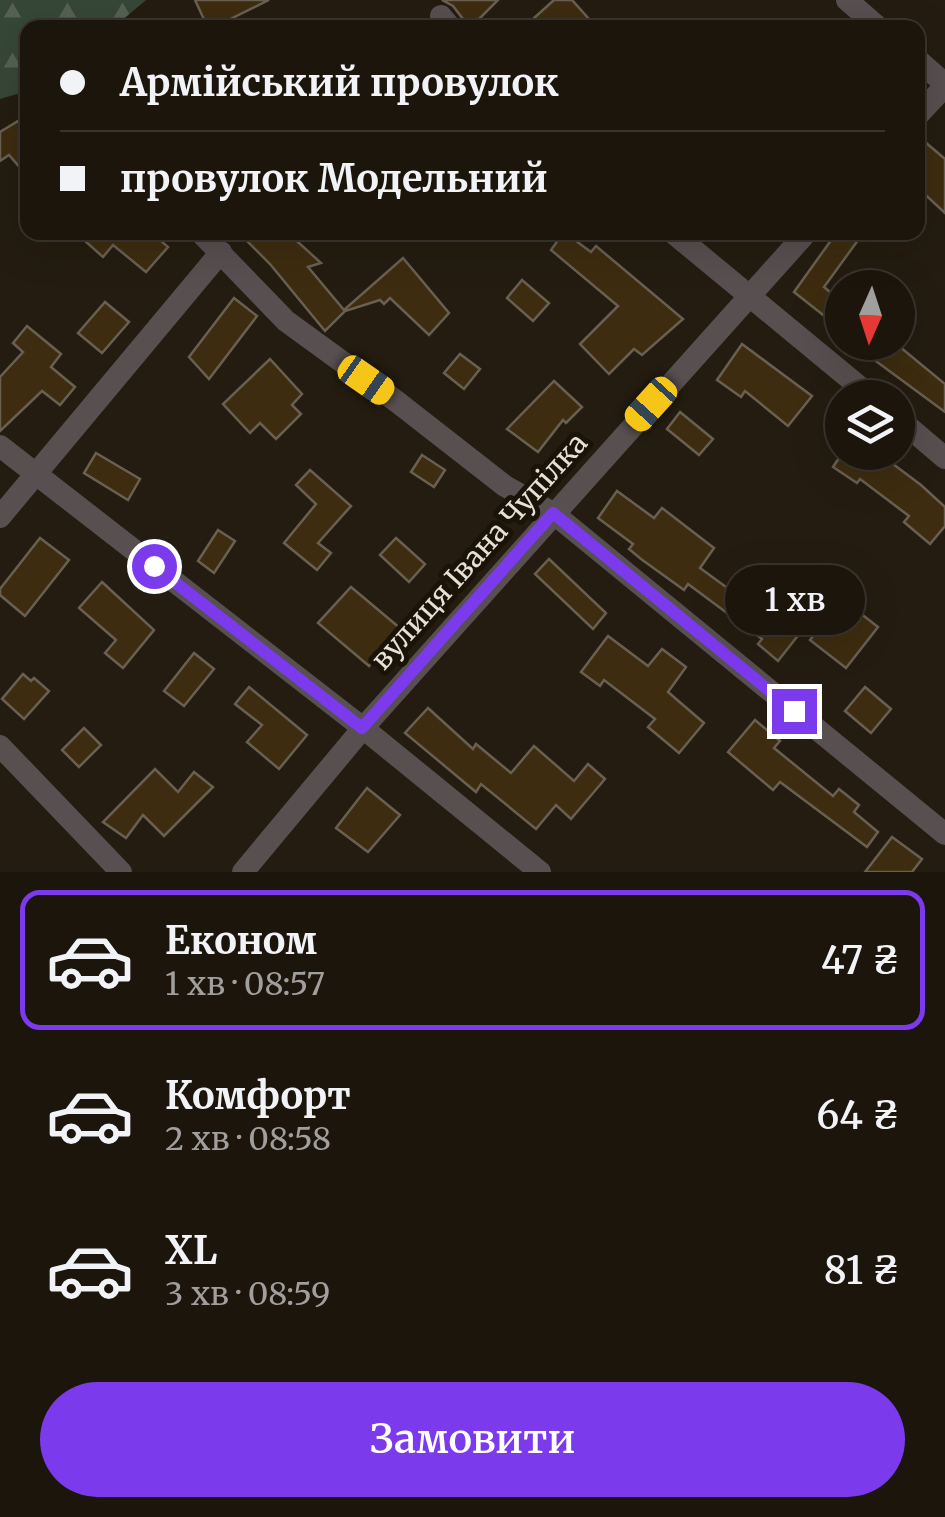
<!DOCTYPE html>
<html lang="uk">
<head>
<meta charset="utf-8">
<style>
	body { margin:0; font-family:Merriweather,serif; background:#28221a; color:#f1f3f6; height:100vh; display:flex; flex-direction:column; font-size:38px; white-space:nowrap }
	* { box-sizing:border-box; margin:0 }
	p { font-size:32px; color:#a09f9d }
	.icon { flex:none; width:55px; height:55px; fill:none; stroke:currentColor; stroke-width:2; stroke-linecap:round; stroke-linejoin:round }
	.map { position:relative; height:872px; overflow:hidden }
	.panel { display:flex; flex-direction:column; background:#1b150c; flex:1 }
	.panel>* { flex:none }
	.top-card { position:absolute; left:20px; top:20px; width:905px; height:220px; border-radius:20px; box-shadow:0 10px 40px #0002,0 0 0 2px #39342d; display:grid; align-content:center; height:220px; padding:0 40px; background:#1b150c }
	.needle { width:65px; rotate:183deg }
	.buttons { position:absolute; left:825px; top:270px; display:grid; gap:20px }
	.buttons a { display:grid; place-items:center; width:90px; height:90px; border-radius:50%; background:#1b150c; box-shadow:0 10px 40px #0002,0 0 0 2px #39342d; font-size:50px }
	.end { position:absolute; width:45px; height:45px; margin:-22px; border:12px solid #7c3aed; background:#fff; box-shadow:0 0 0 5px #fff }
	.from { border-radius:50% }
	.bubble { position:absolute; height:70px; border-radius:35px; background:#1b150c; box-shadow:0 10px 40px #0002,0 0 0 2px #39342d; font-size:32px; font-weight:600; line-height:70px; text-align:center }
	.car { position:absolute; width:30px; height:60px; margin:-30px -15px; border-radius:12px; box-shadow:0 0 8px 2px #0007; background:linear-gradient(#f5c518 24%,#345 0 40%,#f5c518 0 76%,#345 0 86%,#f5c518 0) }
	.top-card b { display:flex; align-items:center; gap:35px; height:95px; font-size:38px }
	.top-card b+b { border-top:2px solid #39342d }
	.top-card i { width:25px; height:25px; background:#f1f3f6 }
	ul { padding:18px 0 0; list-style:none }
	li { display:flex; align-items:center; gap:30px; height:140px; margin:0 20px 15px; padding:0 20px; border:5px solid transparent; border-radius:20px }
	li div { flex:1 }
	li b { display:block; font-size:38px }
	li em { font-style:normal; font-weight:600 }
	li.current { border-color:#7c3aed }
	li>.icon { width:90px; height:90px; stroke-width:1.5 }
	.button { display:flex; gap:20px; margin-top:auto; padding:20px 40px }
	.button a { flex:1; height:115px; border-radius:60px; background:#7c3aed; color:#fff; font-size:40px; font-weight:600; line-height:115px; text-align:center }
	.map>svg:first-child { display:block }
</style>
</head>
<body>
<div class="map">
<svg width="945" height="872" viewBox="0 0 945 872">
	<defs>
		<pattern id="forest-firs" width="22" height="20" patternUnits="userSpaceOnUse" patternTransform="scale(2.5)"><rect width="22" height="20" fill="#374737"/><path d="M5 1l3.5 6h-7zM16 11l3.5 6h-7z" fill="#546153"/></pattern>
	</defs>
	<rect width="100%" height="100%" fill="#241c10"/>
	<polygon fill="url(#forest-firs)" points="0,0 146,0 114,27 28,28 27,91 0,99"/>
	<g fill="#3d2c0f" stroke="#696052" stroke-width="2.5">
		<polygon points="195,0 269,0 212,28 208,28"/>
		<polygon points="442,0 498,0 470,28 453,6"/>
		<polygon points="554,0 572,0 597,28 523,28"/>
		<polygon points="28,115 28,177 9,155 0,161 0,132"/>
		<polygon points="918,136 945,159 945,213 918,188"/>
		<polygon points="75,232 151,232 168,247 146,272 113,245 103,257"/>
		<polygon points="238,232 287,232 321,263 308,267 344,310 403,258 449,313 429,335 390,298 384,304 380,300 345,311 325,331 270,264"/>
		<polygon points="564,232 591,252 596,246 683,319 642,355 634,349 609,374 580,344 618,306 551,250"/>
		<polygon points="837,232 864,232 824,287 842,302 842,330 794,292"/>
		<polygon points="522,280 549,303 533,321 507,298"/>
		<polygon points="234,298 257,316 209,379 189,357"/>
		<polygon points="105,302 129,322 102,353 78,333"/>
		<polygon points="27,326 61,354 51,367 75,387 60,405 42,391 0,431 0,377 23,352 13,343"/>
		<polygon points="850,342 894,342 945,384 945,412"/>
		<polygon points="742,344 812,396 788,426 745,391 741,397 717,380"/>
		<polygon points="460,354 480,369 464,389 444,373"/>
		<polygon points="270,359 302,394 292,405 301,414 276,439 260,423 250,433 223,404"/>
		<polygon points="554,381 582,407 566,423 563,420 538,452 507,429"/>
		<polygon points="680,412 713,439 699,455 667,429"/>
		<polygon points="843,452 877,452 921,485 945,507 945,526 930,544 904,522 909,516 860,479 857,483 833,467"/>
		<polygon points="96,453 140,479 128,500 84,473"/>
		<polygon points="422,455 445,470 434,487 411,472"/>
		<polygon points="310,470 351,506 318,543 331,553 317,570 284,543 316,504 296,485"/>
		<polygon points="617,491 654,518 662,508 714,548 700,568 752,606 757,599 800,633 778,661 758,644 762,639 688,584 684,590 641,559 629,549 633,544 598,518"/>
		<polygon points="218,530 235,541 214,573 198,561"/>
		<polygon points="40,538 69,560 25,616 0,595 0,589"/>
		<polygon points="396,538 425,564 409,582 380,555"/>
		<polygon points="549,559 606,613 593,629 535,574"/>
		<polygon points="102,582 154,630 123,668 105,653 116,640 79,608"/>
		<polygon points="351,587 401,629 369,666 318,623"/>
		<polygon points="842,599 878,627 846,668 810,640"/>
		<polygon points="608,636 648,666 662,649 686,667 668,692 704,723 679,753 648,727 655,719 604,680 600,686 581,672"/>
		<polygon points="194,653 214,669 184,706 164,691"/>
		<polygon points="23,674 31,681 34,678 49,691 24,719 2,699"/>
		<polygon points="249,687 307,735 279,769 247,742 262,725 235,704"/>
		<polygon points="865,687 891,709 871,733 845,711"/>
		<polygon points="428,708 473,749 476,744 511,773 534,746 574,781 588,764 605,779 571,819 556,805 536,829 481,784 476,792 405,733"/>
		<polygon points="755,720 780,741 774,748 833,796 839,789 859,805 854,812 878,832 867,847 780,782 773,790 728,752"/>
		<polygon points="84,728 101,745 79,767 62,750"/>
		<polygon points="155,769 178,792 194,772 213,787 164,836 143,815 126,838 103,822"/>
		<polygon points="367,788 400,815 368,852 336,828"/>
		<polygon points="892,837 922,859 912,872 865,872"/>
	</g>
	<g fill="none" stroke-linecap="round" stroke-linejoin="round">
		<g stroke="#574f50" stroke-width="22">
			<polyline points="847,0 879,28"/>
			<polyline points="441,16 451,28"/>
			<polyline points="918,60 945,84"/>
			<polyline points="918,115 945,86"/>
			<polyline points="200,232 286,321 396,401 505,486 553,513 945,834"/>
			<polyline points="672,232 873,398"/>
			<polyline points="898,418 945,458"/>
			<polyline points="0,446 363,728 540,872"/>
			<polyline points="0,517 221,252"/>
			<polyline points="0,746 121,872"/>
			<polyline points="243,872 363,728 807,232"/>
		</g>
	</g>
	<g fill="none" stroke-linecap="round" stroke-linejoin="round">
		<polyline stroke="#7c3aed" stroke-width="12" points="154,566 362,728 553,513 794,711"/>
	</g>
	<g text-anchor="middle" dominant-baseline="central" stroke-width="10" stroke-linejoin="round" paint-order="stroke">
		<g font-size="28" fill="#e6e0d8" stroke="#1b1307">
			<text transform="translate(479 551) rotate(-48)">вулиця Івана Чупілка</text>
		</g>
	</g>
</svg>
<div class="buttons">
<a><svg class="needle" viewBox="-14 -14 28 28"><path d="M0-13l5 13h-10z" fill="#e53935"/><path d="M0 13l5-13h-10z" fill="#a09f9d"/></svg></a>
<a><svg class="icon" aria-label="layers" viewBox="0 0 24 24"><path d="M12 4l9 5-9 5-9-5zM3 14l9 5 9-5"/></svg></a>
</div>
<i class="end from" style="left:154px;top:566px"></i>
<i class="end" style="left:794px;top:711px"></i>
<div class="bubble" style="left:725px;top:565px;width:140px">1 хв</div>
<i class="car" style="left:366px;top:380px;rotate:125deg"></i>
<i class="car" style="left:651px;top:404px;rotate:222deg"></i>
<div class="top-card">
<b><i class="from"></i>Армійський провулок</b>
<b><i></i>провулок Модельний</b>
</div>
</div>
<section class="panel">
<ul>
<li class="current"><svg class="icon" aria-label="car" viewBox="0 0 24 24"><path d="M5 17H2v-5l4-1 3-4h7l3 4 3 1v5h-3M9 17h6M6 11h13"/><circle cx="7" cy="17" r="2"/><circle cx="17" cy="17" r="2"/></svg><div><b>Економ</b><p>1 хв · 08:57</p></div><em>47 ₴</em></li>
<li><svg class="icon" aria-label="car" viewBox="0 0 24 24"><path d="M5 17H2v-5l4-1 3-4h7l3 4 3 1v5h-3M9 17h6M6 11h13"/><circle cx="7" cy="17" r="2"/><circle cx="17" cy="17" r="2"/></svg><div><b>Комфорт</b><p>2 хв · 08:58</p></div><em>64 ₴</em></li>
<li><svg class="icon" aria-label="car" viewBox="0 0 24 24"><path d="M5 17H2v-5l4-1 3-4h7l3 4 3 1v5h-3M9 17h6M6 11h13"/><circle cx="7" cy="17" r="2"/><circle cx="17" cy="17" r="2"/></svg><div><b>XL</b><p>3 хв · 08:59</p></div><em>81 ₴</em></li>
</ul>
<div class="button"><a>Замовити</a></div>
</section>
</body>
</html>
